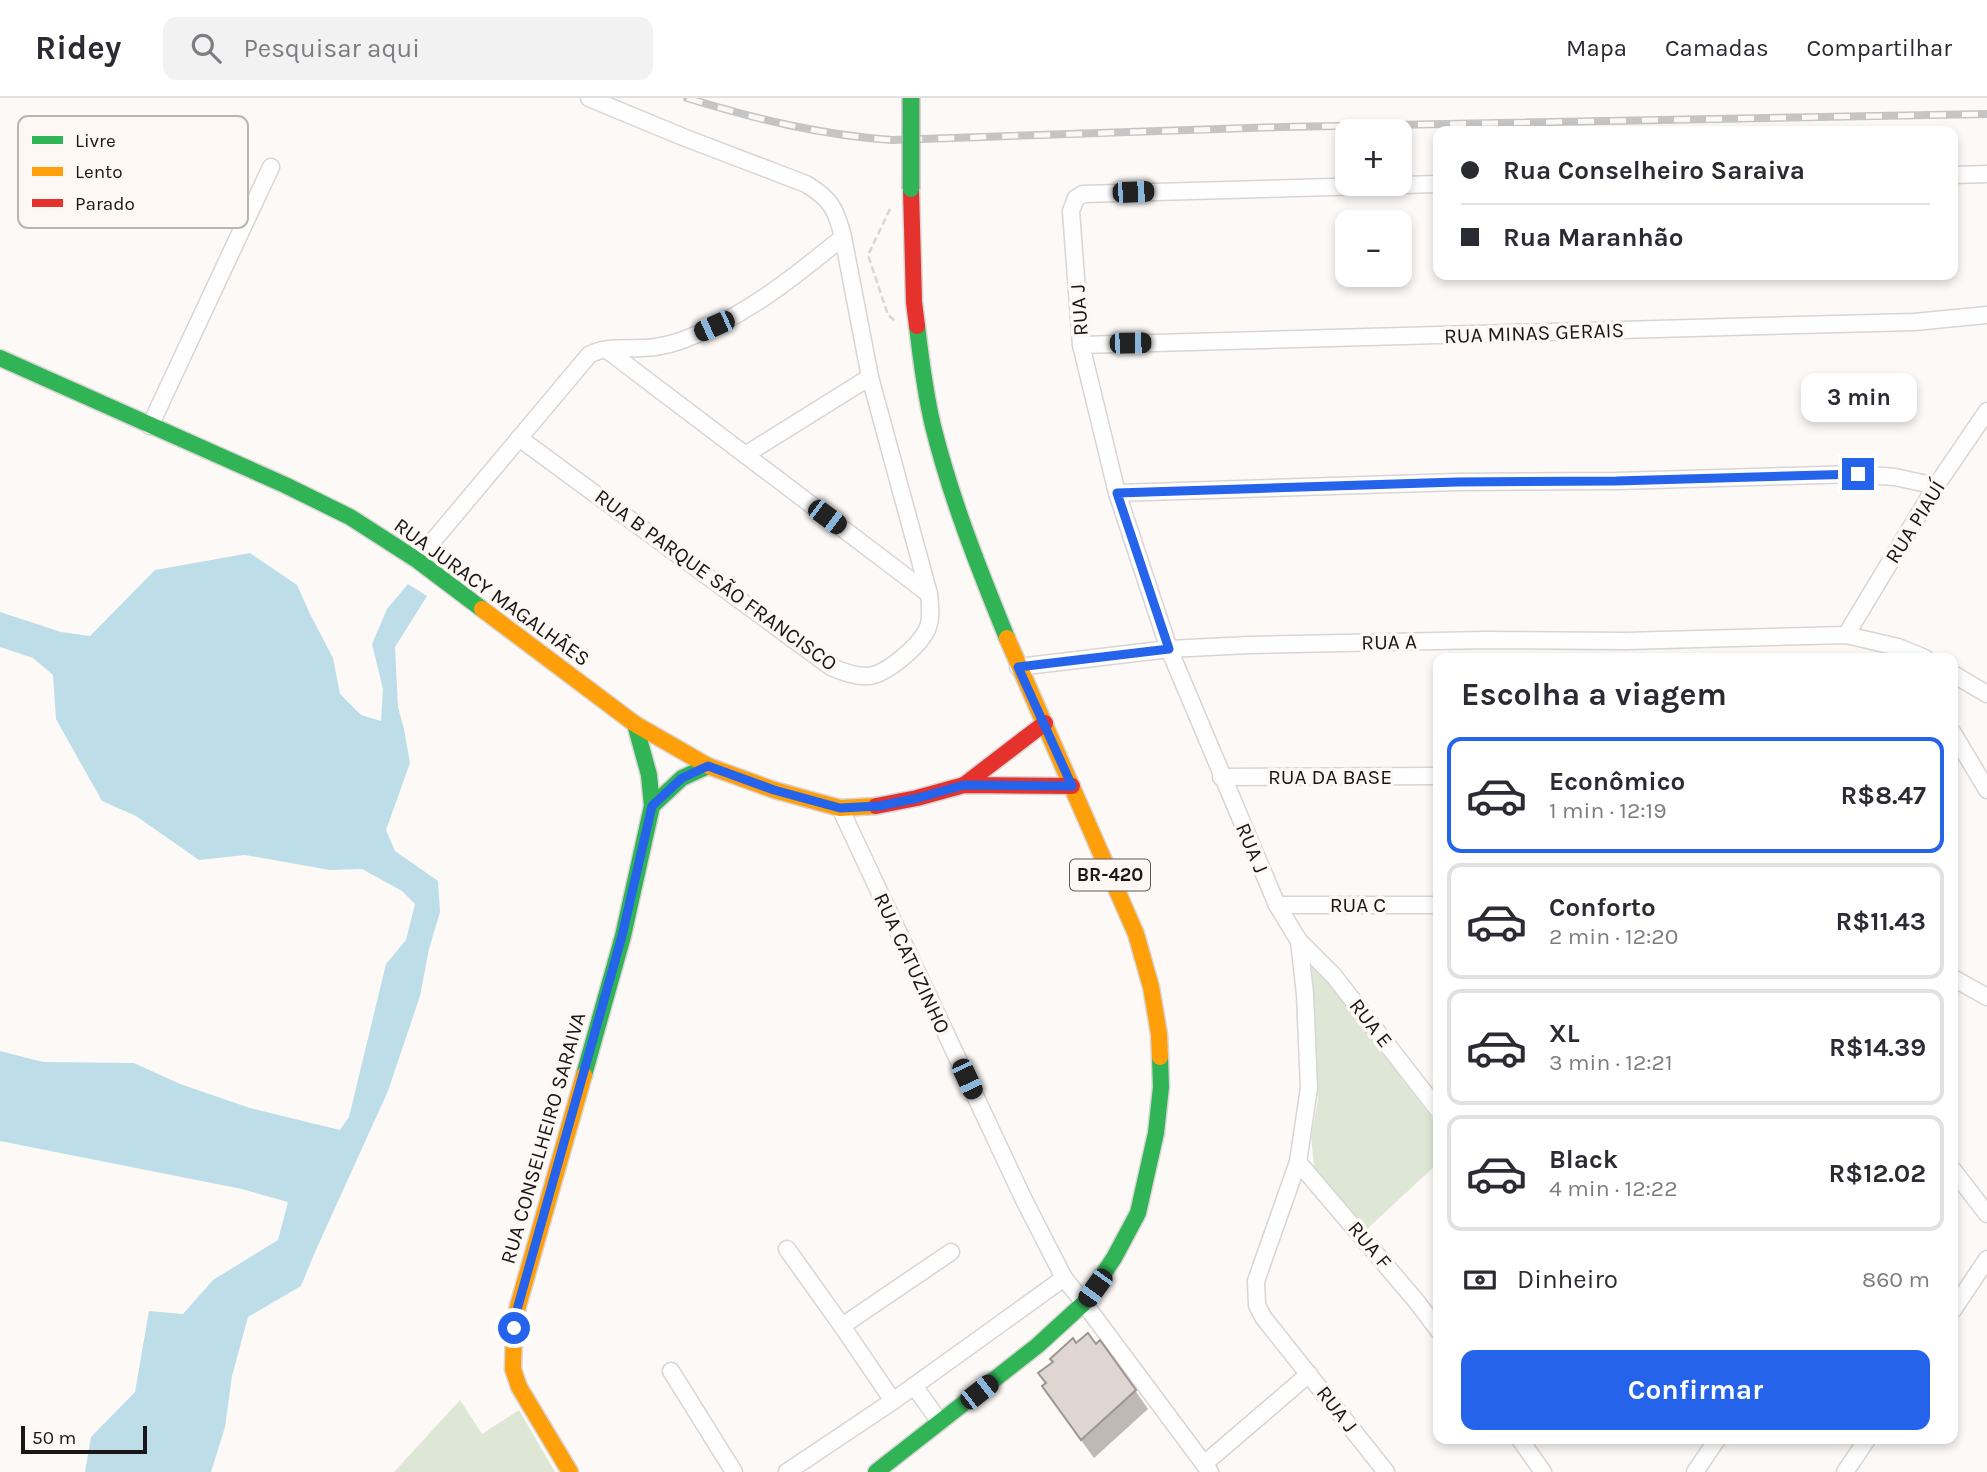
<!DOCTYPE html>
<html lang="pt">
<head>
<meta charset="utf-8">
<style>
	body { margin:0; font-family:Karla,sans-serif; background:#f2f2f3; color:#2b2b33; height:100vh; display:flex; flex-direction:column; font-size:26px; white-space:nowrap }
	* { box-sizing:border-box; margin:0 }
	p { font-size:23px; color:#7c7c81 }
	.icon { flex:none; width:38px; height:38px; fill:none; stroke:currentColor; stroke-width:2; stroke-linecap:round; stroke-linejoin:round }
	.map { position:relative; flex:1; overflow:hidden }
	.side { position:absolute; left:1433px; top:555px; width:525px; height:791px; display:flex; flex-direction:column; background:#fff; border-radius:14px; box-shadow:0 4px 10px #0003 }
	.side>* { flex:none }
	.top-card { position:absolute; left:1433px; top:28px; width:525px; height:154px; border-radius:14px; box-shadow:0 4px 10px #0003; display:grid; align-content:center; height:154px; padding:0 28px; background:#fff }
	.controls { position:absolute; left:1335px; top:21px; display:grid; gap:14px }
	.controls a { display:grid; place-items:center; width:77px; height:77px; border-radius:14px; background:#fff; box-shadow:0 4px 10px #0003; font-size:35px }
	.scale { position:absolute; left:21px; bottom:18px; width:126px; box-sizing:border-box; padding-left:7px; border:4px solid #1a1615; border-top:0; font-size:19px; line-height:24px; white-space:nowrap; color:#1a1615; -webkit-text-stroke:5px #fef8f5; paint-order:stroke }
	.end { position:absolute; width:32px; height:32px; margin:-16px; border:9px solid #2563eb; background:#fff; box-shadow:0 0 0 4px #fff }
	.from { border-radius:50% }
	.bubble { position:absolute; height:49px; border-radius:14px; background:#fff; box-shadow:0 4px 10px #0003; font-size:23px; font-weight:700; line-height:49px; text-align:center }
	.car { position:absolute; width:21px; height:42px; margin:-21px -10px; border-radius:9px; box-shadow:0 0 5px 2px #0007; background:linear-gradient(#222 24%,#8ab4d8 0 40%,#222 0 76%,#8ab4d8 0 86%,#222 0) }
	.top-card b { display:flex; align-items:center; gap:24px; height:66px; font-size:26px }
	.top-card b+b { border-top:2px solid #e1e1e2 }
	.top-card i { width:18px; height:18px; background:#2b2b33 }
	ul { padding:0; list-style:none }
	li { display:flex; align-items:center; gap:21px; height:116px; margin:0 14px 10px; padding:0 14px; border:4px solid #e1e1e2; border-radius:14px }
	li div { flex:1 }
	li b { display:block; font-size:26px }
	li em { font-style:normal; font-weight:700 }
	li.on { border-color:#2563eb }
	li>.icon { width:63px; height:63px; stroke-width:1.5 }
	h2 { padding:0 28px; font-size:32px; line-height:84px }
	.pay { display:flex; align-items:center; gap:18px; height:77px; padding:0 28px; font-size:26px }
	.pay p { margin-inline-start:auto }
	.primary-button { display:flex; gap:14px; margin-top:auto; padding:14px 28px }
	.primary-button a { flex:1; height:80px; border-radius:14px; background:#2563eb; color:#fff; font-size:28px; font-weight:700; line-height:80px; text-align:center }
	header { display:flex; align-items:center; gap:42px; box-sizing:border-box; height:98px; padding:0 35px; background:#fff; border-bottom:2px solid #e1e1e2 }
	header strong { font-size:33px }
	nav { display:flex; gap:38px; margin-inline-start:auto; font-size:24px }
	.search { width:490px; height:63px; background:#f2f2f3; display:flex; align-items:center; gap:18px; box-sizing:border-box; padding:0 24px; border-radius:14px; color:#7c7c81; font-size:26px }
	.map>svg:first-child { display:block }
</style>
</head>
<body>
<header>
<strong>Ridey</strong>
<div class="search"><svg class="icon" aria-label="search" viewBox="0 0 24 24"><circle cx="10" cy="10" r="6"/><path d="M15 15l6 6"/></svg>Pesquisar aqui</div>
<nav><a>Mapa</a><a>Camadas</a><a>Compartilhar</a></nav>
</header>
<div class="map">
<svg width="1987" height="1374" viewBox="0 0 1987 1374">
	<rect width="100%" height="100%" fill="#fcf9f7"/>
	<g fill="#dee7d6">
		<polygon points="1311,867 1316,869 1438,1028 1438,1065 1366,1132 1314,1068 1311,1038 1318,1002 1317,990 1306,875"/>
		<polygon points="460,1302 482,1336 519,1312 555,1374 394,1374"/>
	</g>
	<polygon fill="#bddee8" points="250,455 297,487 310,516 333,560 340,596 361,617 381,623 383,591 372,546 387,511 408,486 427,498 395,549 398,609 404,631 410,665 386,732 395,753 438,783 440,814 429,851 420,898 388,993 315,1154 301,1188 248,1219 232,1278 225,1329 211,1374 85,1374 91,1339 135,1294 149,1213 183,1216 213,1182 278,1142 288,1104 242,1091 0,1043 0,953 43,964 134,965 180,986 250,1010 340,1032 349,1019 386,866 406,842 415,806 402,793 362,771 330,772 245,757 199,762 136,718 102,703 56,621 53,577 33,560 0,549 0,514 61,534 90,538 155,472"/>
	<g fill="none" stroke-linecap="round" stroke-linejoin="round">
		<g stroke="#d8d5d4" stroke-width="19">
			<g id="street">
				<polyline points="1953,77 1987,76"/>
				<polyline points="1081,247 1799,227 1914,224 1987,217"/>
				<polyline points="607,252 929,496"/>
				<polyline points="150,328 271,69"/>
				<path d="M519 340 831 569C843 574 856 579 869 578 887 576 922 546 928 529 932 518 930 508 929 496L870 279 843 139C836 111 831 101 806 86L683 39 589 0"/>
				<polyline points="745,357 870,279"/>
				<polyline points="1117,395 1457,384 1616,383 1858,376 1895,379 1936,388"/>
				<path d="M417 462 589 257C604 248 625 251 642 250 654 250 668 247 680 243 742 221 793 180 843 139"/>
				<polyline points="1846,537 1936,388 1987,313"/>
				<polyline points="1018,569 1169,551 1249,547 1485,542 1626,543 1846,537 1898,549 1925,560"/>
				<polyline points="1953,576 1987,596"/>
				<polyline points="1953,635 1987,692"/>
				<polyline points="1221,679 1438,678"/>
				<polyline points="840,710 1025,1104 1064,1180 1084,1205 1210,1374"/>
				<polyline points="1277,807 1438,807"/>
				<polyline points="1299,843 1334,878 1438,1012"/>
				<polyline points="1953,880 1987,899"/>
				<polyline points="1298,1064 1417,1204 1438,1232"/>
				<polyline points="1953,1072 1987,1116"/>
				<polyline points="787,1151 842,1228"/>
				<polyline points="1953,1212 1987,1161"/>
				<polyline points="671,1273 734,1374"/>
				<polyline points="914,1288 940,1324"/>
				<polyline points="893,1303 842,1228 951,1154"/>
				<polyline points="1519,1340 1543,1374"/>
				<polyline points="1204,1366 1309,1276"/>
				<polyline points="787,1374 893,1303 1064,1180"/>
				<polyline points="1386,1374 1263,1219 1257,1207 1256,1183 1298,1064 1309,990 1305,896 1299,843 1277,807 1169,551 1117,395 1081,247 1071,113 1076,100 1083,96 1438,86"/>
				<polyline points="1695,1374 1718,1340"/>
				<polyline points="1845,1374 1868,1340"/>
			</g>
		</g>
		<g stroke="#d8d5d4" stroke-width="19">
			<g id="fast">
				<path d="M917 228C921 262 925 295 933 328 951 401 979 471 1007 540"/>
				<polyline points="0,260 285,387 350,419 417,462 482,511"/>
				<polyline points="652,708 682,680 708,668"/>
				<polyline points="584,977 623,838 652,708 649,677 635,626"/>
				<polyline points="876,1374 1037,1248 1084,1205 1114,1160 1138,1115 1156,1035 1161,989 1160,959"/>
			</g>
		</g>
		<g stroke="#d8d5d4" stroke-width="19">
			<g id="slow">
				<polyline points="482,511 635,626 708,668 774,692 840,710 876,708"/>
				<polyline points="1007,540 1136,836 1151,889 1159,936 1160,959"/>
				<polyline points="570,1374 519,1289 513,1271 514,1230 518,1208 584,977"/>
			</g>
		</g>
		<g stroke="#d8d5d4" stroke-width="19">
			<g id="jam">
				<polyline points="911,91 914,204 917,228"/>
				<polyline points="964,687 1045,625"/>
				<polyline points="876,708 917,700 964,687 1072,688"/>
			</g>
		</g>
		<polyline stroke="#d8d7d7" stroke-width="2.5" stroke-dasharray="7 3.5" stroke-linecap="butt" points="890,111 868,157 888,217 895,223"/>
		<use href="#street" stroke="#fffefe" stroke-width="16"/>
		<use href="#fast" stroke="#30b455" stroke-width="16"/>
		<use href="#slow" stroke="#ff9f0a" stroke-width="16"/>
		<use href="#jam" stroke="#e5322d" stroke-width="16"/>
		<g stroke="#c6c5c5" stroke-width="8">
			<path id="rail" d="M687 0C755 21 821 37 892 42L1282 29 1987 16"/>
		</g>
		<use href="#rail" stroke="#fef8f5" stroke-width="5" stroke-dasharray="16" stroke-linecap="butt"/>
		<g stroke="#b9aba9" stroke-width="19" stroke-linecap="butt">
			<polyline id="fast-bridge" points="911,0 911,91"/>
		</g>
		<use href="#fast-bridge" stroke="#30b455" stroke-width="16"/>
	</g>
	<polygon fill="#c0b8b4" points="1100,1242 1148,1311 1094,1360 1042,1288 1045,1286 1038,1275 1052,1264 1050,1261 1076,1245 1096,1246"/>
	<polygon fill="#dfd6d1" stroke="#9c9692" stroke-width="2" points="1088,1235 1096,1246 1100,1242 1136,1292 1081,1342 1042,1288 1046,1285 1038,1275 1053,1264 1050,1261 1073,1240 1076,1245"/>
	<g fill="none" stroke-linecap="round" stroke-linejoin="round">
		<polyline stroke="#2563eb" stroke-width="9" points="514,1230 518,1208 622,838 652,708 682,680 708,668 774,692 840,710 879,708 918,700 964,687 1072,688 1018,569 1169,551 1117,395 1457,384 1616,383 1858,376"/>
	</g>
	<g text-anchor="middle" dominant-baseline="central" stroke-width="7" stroke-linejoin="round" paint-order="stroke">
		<rect fill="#fef8f5" stroke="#5e5a58" stroke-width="2" x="1070" y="761.5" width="80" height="31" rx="5"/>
		<g font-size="19" font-weight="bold" fill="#1a1615">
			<text x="1110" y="777">BR-420</text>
		</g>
		<g font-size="21" fill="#1a1615" stroke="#fef8f5">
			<text transform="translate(1079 212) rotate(-94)">RUA J</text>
			<text transform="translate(1534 235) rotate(-2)">RUA MINAS GERAIS</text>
			<text transform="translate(1915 424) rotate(-58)">RUA PIAUÍ</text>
			<text transform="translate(716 482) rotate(36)">RUA B PARQUE SÃO FRANCISCO</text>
			<text transform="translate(492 494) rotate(36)">RUA JURACY MAGALHÃES</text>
			<text transform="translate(1389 544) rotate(-1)">RUA A</text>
			<text x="1330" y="679">RUA DA BASE</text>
			<text transform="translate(1252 750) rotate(67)">RUA J</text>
			<text x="1358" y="807">RUA C</text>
			<text transform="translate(912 865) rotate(65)">RUA CATUZINHO</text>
			<text transform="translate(1371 925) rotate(52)">RUA E</text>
			<text transform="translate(543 1040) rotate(-74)">RUA CONSELHEIRO SARAIVA</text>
			<text transform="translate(1370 1147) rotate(50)">RUA F</text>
			<text transform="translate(1337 1311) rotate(52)">RUA J</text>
		</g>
	</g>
	<rect x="18" y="18" width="230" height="112" rx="10" fill="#fef8f5" stroke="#bab4b2" stroke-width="2"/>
	<rect x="32" y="38" width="31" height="8" fill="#30b455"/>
	<rect x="32" y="69" width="31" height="9" fill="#ff9f0a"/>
	<rect x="32" y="101" width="31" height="8" fill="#e5322d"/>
	<g font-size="19" fill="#1a1615">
		<text x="75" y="49">Livre</text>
		<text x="75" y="80">Lento</text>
		<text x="75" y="112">Parado</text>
	</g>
</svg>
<div class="controls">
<a>+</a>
<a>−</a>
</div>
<div class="scale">50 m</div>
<i class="end from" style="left:514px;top:1230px"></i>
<i class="end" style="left:1858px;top:376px"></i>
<div class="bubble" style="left:1801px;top:275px;width:116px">3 min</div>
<i class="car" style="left:1133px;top:94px;rotate:88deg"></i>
<i class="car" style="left:714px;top:228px;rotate:246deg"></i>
<i class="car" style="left:1130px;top:245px;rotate:89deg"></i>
<i class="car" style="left:827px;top:419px;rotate:127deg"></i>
<i class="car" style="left:967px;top:981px;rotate:155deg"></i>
<i class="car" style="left:1095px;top:1190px;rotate:216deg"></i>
<i class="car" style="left:979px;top:1294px;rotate:52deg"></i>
<div class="top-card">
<b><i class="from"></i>Rua Conselheiro Saraiva</b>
<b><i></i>Rua Maranhão</b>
</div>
<section class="side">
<h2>Escolha a viagem</h2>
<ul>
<li class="on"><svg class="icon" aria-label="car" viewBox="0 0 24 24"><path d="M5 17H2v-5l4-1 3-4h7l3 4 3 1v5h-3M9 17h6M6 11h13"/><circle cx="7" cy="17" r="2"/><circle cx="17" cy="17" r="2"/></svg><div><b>Econômico</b><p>1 min · 12:19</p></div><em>R$8.47</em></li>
<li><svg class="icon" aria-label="car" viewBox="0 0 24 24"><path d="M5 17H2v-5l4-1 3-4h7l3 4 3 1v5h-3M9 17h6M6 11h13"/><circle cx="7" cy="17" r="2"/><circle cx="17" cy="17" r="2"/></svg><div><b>Conforto</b><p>2 min · 12:20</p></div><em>R$11.43</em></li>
<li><svg class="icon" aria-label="car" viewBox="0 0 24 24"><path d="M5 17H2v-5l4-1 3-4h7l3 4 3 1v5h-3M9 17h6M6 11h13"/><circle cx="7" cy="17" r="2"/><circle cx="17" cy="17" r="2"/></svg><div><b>XL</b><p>3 min · 12:21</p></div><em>R$14.39</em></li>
<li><svg class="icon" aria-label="car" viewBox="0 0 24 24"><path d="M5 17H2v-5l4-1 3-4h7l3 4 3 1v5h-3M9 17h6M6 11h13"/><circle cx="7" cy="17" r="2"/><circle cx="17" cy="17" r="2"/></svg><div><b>Black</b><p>4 min · 12:22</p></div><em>R$12.02</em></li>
</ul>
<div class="pay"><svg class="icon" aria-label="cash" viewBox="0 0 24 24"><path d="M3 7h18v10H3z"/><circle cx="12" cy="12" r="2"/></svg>Dinheiro<p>860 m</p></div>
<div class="primary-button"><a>Confirmar</a></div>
</section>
</div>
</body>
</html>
